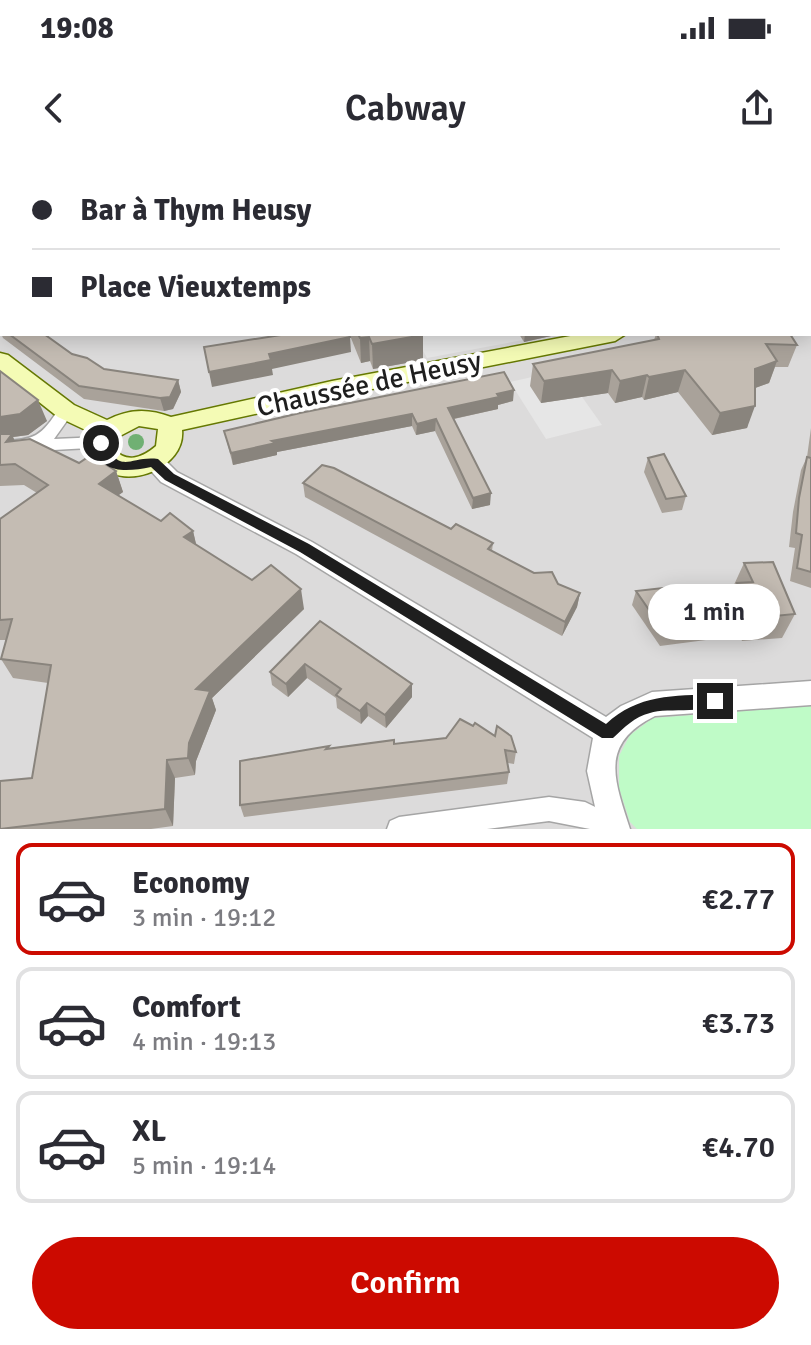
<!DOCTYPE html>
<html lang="en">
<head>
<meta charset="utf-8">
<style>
	body { margin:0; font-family:Signika,sans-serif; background:#f2f2f3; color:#2b2b33; height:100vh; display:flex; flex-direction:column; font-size:30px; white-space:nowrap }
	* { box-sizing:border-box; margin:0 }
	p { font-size:26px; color:#7c7c81 }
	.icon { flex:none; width:44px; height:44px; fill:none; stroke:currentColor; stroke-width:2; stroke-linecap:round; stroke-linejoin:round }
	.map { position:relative; height:669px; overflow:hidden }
	.side { display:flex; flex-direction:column; background:#fff; flex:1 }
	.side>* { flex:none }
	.banner { position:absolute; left:0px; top:0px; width:812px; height:176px; box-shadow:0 4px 20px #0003; display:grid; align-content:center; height:176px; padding:0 32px; background:#fff }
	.end { position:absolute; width:36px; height:36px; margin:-18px; border:10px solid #1e1e1e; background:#fff; box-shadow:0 0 0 4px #fff }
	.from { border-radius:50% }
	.bubble { position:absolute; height:56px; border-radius:28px; background:#fff; box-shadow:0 4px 20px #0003; font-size:26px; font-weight:600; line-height:56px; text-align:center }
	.banner b { display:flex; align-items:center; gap:28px; height:76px; font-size:30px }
	.banner b+b { border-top:2px solid #e1e1e2 }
	.banner i { width:20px; height:20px; background:#2b2b33 }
	ul { padding:14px 0 0; list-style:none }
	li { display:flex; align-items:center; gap:24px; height:112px; margin:0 16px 12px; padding:0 16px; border:4px solid #e1e1e2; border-radius:16px }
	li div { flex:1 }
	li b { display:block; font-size:30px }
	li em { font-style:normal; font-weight:600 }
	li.current { border-color:#cc0a00 }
	li>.icon { width:72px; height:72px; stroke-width:1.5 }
	.action { display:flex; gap:16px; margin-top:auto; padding:16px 32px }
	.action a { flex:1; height:92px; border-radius:48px; background:#cc0a00; color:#fff; font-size:32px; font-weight:600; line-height:92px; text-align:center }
	.status { display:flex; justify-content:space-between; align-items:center; height:56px; padding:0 40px; background:#fff; direction:ltr }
	.status svg { height:22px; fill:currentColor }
	header { display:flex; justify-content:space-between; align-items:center; height:104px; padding:0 32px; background:#fff; font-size:36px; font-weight:600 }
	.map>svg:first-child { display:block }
</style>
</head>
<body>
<div class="status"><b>19:08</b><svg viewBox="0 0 49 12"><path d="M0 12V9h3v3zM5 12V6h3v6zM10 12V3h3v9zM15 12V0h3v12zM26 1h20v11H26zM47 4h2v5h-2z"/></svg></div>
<header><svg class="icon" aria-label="back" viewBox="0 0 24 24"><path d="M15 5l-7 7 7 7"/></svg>Cabway<svg class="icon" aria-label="share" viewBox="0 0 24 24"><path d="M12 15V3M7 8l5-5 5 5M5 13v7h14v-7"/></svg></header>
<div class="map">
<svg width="811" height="669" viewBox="0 0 811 669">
	<rect width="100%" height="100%" fill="#efece3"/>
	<path fill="#dcdbdb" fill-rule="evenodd" d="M0 0H811V669H0ZM2 2H810V174H2Z"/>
	<polygon fill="#bffbc7" points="811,546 811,669 637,669 630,662 619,628 619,596 630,575 653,558"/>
	<g fill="#e6e6e6">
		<polygon points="414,174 519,174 523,180 427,198"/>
		<polygon points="563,210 602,265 546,279 510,222"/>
	</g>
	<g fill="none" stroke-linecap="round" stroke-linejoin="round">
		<g stroke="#a5a5a5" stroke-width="3">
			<g id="minor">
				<polygon points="383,0 398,0 400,2 385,2"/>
				<path d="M66 246 74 251 54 279 101 277 107 279 110 283 107 287 0 293V281C35 280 41 277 60 247Z"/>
				<polygon points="549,637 585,642 624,661 627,669 590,669 549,661 487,669 387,669 390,661 399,657"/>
			</g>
		</g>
		<g stroke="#a5a5a5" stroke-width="3">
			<path id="tertiary" d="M154 294 162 297 177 312 312 382 606 557 621 546 652 532 811 521V545L655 556C599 584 614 619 630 669H600L587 611 593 578 296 394 161 322 143 302 146 297Z"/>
		</g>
		<g stroke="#657802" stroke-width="3">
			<g id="secondary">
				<rect x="810" y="143" width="1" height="12"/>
				<path d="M581 174H626L615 181 332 237 182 270C186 308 125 332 99 305 95 301 92 293 89 288L94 274 58 257 0 211V193L8 195 74 245 107 260C129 249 148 248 171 257L332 221ZM139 266 158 269 156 286C142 298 126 304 113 288L118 277Z"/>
			</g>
		</g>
		<use href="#minor" fill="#fff" fill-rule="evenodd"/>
		<use href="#tertiary" fill="#fff" fill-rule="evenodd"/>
		<use href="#secondary" fill="#f4fbb5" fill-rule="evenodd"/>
	</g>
	<circle fill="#70b073" cx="136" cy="282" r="8"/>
	<g fill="#a9a29a">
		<polygon points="548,0 811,0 811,10 810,10 810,2 554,2"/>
		<polygon points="2,164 2,174 44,174 72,194 104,209 178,220 181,232 173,249 164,251 84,239 3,178 0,171 0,165"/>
		<polygon points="350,174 423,174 423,200 373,209 370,201 361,203 351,178"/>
		<polygon points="519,174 560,174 524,182"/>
		<polygon points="656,174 790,174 797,185 788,207 775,207 769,223 755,228 747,268 712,275 678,232 644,240 642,237 615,243 608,233 541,243 530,226 533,204 654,180"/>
		<polygon points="0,211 47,261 28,275 13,277 15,281 79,303 116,311 123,332 118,335 161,361 193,371 196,385 252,420 304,449 212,538 216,550 196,601 195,615 175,618 173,666 151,669 0,669 32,618 48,523 13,518 1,499 6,480 0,480 0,359 37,333 24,325 0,326"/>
		<polygon points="513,241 498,245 498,249 454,259 490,345 472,349 435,271 416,275 412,266 277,292 277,295 233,305 224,271"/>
		<polygon points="811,268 811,428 790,421 795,388 789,387 793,352 801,310 807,297"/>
		<polygon points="648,298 686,336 682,350 662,353 644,312"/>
		<polygon points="303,323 451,369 493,383 492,391 534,413 580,433 577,447 562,476 305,337"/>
		<polygon points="744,403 795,454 782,478 742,481 727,447 734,429 733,427"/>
		<polygon points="636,431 712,467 706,480 660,486 632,445"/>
		<polygon points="320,461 412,524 412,537 386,568 368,556 361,564 337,548 336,538 307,518 288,537 272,525 270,512"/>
		<polygon points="446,578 516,592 514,604 508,603 509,612 507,624 244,657 240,645 329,586 330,589 394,584"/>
	</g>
	<g fill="#89847d">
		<polygon points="525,174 560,174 524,182"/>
		<polygon points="423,175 423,200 373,209 372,184"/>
		<polygon points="350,177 351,192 272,209 273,215 212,227 209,212 269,194"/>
		<polygon points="369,177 370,201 361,203 360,178"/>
		<polygon points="777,201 769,223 747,231 755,209"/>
		<polygon points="612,210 608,233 541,243 544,221"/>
		<polygon points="685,210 678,232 644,240 649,217"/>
		<polygon points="647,215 642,237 615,243 620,221"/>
		<polygon points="178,220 181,232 173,249 164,251 160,238"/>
		<polygon points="514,230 513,241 498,245 498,249 448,260 448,248"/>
		<polygon points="38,240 47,261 28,275 13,277 21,295 0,279 0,257"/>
		<polygon points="755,246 747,268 712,275 720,253"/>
		<polygon points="412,254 412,266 277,292 277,295 233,305 231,293 272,281"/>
		<polygon points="436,259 435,271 416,275 417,264"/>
		<polygon points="116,311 123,332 107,344 99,324"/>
		<polygon points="491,333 490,345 472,349 473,338"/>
		<polygon points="193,371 198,392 184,377"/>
		<polygon points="301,429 304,449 212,538 216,550 196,601 195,615 188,598 196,529"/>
		<polygon points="580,433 577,447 562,476 565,462"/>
		<polygon points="305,504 307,518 288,537 286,524"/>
		<polygon points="412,524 412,537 386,568 385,555"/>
		<polygon points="367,543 368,556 361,564 360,551"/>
		<polygon points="167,600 175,618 173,666 165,649"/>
	</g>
	<g fill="#c4bcb3" stroke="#89847d" stroke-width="2">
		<polygon points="410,0 481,0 486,2 406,2"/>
		<polygon points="585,0 807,0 799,2 590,2"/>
		<polygon points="810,17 811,18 811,49 810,48"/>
		<polygon points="9,174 44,174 72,194 87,198 104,209 178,220 170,237 160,238 79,226"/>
		<polygon points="287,174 349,174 350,177 269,194 271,200 209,212 204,187"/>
		<polygon points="358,174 423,174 423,175 372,184 369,177 360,178"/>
		<polygon points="657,174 790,174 797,185 766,184 777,201 755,209 755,246 720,253 685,210 649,217 647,215 620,221 612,210 544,221 533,204 659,179"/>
		<polygon points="0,211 38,240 20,254 0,257"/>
		<polygon points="504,212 514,230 497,234 499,237 448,248 491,333 473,338 436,259 417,264 412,254 272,281 276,283 231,293 224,271 300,253"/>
		<polygon points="0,274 12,274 6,282 30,279 79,303 91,295 116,311 99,324 161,361 170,353 193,371 184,377 252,420 271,405 301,429 196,529 210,531 189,583 188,598 167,600 165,649 0,669 0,621 32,618 51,505 1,499 12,459 0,460 0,359 48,325 15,304 0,305"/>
		<polygon points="664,294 686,336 666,339 648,298"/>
		<polygon points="807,297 811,298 811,297 811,412 797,408 802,375 796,373 799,338"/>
		<polygon points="322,305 334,308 451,369 456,364 493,383 488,389 534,413 552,412 558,424 580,433 565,462 303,323"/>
		<polygon points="773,402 795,454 753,458 737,423 753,422 744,403"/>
		<polygon points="690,425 712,467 665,473 636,431"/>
		<polygon points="320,461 412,524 385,555 367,543 360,551 336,535 341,529 305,504 286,524 270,512"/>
		<polygon points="460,559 473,566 475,563 495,576 497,566 511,576 516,592 505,590 509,612 240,645 240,601 329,586 326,589 394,580 394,584 446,578"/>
	</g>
	<path fill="#1e1e1e" d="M101 279 106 280C119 317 130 295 158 299L174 314 309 384 606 564C638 534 674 536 715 534L723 541C714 555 667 547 650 553 634 557 625 567 613 578H602L300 392 165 320 151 307C126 312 99 315 95 283Z"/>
	<g text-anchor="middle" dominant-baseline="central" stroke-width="8" stroke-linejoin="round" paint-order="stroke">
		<g font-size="28" fill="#1e1e1e" stroke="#fff">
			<text transform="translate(369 224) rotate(-12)">Chaussée de Heusy</text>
		</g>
	</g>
</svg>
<i class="end from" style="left:101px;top:283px"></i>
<i class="end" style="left:715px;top:541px"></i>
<div class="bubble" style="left:648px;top:424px;width:132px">1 min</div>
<div class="banner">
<b><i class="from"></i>Bar à Thym Heusy</b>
<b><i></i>Place Vieuxtemps</b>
</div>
</div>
<section class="side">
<ul>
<li class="current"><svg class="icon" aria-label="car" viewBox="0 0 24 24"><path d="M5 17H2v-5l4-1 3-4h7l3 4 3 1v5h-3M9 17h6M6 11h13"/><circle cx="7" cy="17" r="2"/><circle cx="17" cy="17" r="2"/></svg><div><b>Economy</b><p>3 min · 19:12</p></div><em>€2.77</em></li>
<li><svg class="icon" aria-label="car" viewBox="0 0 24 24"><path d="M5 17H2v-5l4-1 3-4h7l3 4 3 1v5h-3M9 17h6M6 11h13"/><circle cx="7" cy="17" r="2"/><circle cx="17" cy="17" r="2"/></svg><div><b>Comfort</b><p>4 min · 19:13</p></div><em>€3.73</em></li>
<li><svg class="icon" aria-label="car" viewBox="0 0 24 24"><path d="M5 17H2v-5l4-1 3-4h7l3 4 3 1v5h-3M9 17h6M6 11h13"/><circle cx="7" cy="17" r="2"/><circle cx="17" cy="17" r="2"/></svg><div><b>XL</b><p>5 min · 19:14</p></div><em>€4.70</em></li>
</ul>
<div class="action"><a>Confirm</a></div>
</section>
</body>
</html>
